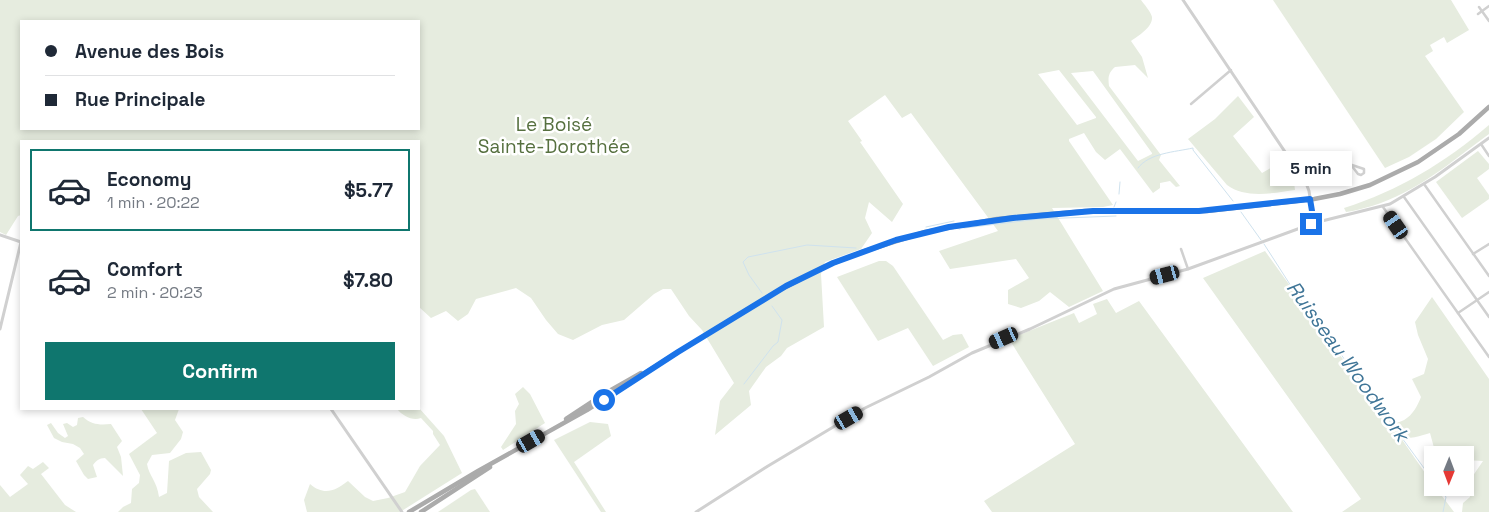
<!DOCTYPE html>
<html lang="en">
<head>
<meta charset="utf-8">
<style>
	body { margin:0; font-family:"Space Grotesk",sans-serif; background:#f6f6f7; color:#1f2937; height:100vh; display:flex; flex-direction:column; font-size:19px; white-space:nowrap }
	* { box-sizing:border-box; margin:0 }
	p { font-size:16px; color:#747a83 }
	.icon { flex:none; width:28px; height:28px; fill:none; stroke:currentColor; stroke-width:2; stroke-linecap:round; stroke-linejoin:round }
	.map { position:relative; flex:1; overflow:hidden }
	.details { position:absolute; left:20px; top:140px; width:400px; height:270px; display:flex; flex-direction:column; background:#fff; border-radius:0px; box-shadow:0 2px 8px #0003 }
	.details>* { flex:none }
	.hud { position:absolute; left:20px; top:20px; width:400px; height:110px; border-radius:0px; box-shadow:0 2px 8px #0003; display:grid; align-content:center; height:110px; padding:0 25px; background:#fff }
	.needle { width:32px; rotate:181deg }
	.controls { position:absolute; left:1424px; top:446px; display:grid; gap:10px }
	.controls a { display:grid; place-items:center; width:50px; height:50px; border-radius:0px; background:#fff; box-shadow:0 2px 8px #0003; font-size:25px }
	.end { position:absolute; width:22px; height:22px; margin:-11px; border:6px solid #1a73e8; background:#fff; box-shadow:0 0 0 2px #fff }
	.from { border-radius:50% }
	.bubble { position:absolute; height:35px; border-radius:0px; background:#fff; box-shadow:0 2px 8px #0003; font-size:16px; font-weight:700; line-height:35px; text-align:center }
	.car { position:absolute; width:15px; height:30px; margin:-15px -8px; border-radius:6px; box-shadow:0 0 4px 1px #0007; background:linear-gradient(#222 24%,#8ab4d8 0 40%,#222 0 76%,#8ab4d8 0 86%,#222 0) }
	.hud b { display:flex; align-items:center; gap:18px; height:48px; font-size:19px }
	.hud b+b { border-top:1px solid #e0e1e3 }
	.hud i { width:12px; height:12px; background:#1f2937 }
	ul { padding:9px 0 0; list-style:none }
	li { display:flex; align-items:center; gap:15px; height:82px; margin:0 10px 8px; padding:0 15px; border:2px solid transparent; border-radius:0px }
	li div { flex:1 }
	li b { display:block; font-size:19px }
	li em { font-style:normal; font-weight:700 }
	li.current { border-color:#0f766e }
	li>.icon { width:45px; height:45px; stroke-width:1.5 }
	.button { display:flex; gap:10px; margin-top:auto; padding:10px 25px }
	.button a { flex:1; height:58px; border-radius:0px; background:#0f766e; color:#fff; font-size:20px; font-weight:700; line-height:58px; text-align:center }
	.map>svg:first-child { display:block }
</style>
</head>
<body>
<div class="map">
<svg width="1489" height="512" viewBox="0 0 1489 512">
	<rect width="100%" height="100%" fill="#fff"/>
	<g fill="#e6ecdf" fill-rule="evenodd">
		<path d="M0 0H1141C1144 4 1151 12 1152 17 1153 27 1138 36 1131 41L1142 57 1148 78 1135 65 1115 67C1108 73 1108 78 1109 86L1161 155 1159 160 1180 186 1176 187 1170 181 1160 183V188L1153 193 1120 149 1105 160 1096 152 1084 133 1069 139V141L1113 205 1103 207 1052 208 1103 291 1069 307 1050 292 1039 301 1021 308 1008 304V290L1029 278 1016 259 950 269 939 251 998 231 911 113 902 118 885 95 848 121 862 141 860 142 903 204 892 222 869 202 865 218 872 233 861 249 825 262 821 274 824 327 787 348 781 356 766 367 749 391 751 405 715 435 720 401 734 383 702 330 689 316 671 289H663L654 294 624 320 602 325 573 340 558 334 546 320 531 298 516 288 476 299 468 314 458 321 446 311 431 318 419 307V141H21V215L18 216 6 235 0 232ZM21 21H419V129H21ZM1059 70 1096 117V118L1077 125 1038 74ZM1093 71 1152 153V154L1138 161 1071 73Z"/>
		<polygon points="1273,0 1451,0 1469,30 1447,43 1444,37 1430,45 1433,51 1425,56 1464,112 1436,139 1409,157 1385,168"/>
		<path d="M1238 96 1254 117 1233 136 1262 173 1283 161 1293 174 1295 190C1274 193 1245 199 1227 185L1188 139 1215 119Z"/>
		<path d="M1489 125V134C1451 162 1417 192 1372 206 1363 208 1355 211 1346 212L1344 208C1398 191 1446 162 1489 125Z"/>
		<polygon points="1478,151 1489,164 1489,169 1477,178 1489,195 1489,199 1462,218 1436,182"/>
		<path d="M1265 251 1389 423C1407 424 1415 412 1421 397L1412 379 1424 374 1428 359 1418 335 1415 322 1432 297 1489 379V512H1462L1463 503 1470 497 1468 483 1483 461 1465 460V455H1436L1430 433C1412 438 1408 442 1394 428L1432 483V488H1436L1454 512H1342L1361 499 1203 278Z"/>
		<polygon points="879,261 886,261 893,266 943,340 953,335 962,334 969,347 933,366 908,328 878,341 837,277"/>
		<polygon points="1107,299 1116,313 1139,301 1293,512 992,512 984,501 1075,444 1009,339 1074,313 1079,323 1097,314 1093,304"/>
		<polygon points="523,387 530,394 545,423 503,450 501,447 516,424 515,411 519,404 515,394"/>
		<path d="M419 408 444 436 462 473 400 512H307L304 500 310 484C324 496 335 491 348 481L365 497 373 501 388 498 405 492 420 466 440 445 433 434V431L421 418C412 421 403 416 397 409Z"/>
		<path d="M141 409H179L175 420 183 432 181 439 170 453 152 455 147 464C149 476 157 481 159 497L167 493 169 461 186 453 201 452 211 470 210 474 197 489 199 497 213 512H118L123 507 131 503 132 489 139 483 140 475 129 454 157 433Z"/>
		<path d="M83 417C92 425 100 425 111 424L122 441 117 447 121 457 123 476 105 458C99 458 96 461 93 465L97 477 88 479 84 475 76 461 84 454 80 448 73 444 62 442 54 438 47 425 51 423 58 433 65 438 68 436 63 424 67 423 73 427 77 425 78 418Z"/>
		<polygon points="590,422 608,424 611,436 574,462 606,512 601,512 554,440"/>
		<polygon points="43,462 49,468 41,474 65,505 76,512 0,512 0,485 10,497 28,484 20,475 28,466 33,469"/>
		<polygon points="475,489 490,512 438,512 471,490"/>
	</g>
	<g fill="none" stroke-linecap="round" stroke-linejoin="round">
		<g stroke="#cfe2ee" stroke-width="1">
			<path d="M1138 168C1149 153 1175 152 1193 148V150L1233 201"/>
			<polyline points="1119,194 1120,182"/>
			<polyline points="1114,207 1116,202"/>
			<polyline points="1241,212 1261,240"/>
			<polyline points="926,227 954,221"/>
			<polyline points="964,228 1039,219 1116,216"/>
			<polyline points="959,229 960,229"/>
			<polyline points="1264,244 1291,286 1432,479"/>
			<polyline points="762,293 749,275 743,262 748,257 807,245 856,248"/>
			<polyline points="744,384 773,346 778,342 782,320 772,306"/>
			<polyline points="1439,488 1446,497 1443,512"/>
		</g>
		<g stroke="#d0d0d0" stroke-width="2.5">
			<polyline points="1479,7 1489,21"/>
			<polyline points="1478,14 1489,6"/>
			<polyline points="1191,104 1231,70"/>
			<polyline points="1481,144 1489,156"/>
			<polyline points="1303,178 1341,155 1345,157 1358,174 1361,175 1364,173 1364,169 1352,165"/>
			<polyline points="1424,184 1489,276"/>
			<polyline points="1404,197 1489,317"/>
			<polyline points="1383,207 1489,357"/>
			<polyline points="1181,249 1188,269"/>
			<polyline points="1473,254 1489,244"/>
			<polyline points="1458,313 1489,292"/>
		</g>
		<g stroke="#d0d0d0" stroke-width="3">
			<polyline points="1183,0 1306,183 1309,191 1314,223"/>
			<polyline points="0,235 21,242"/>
			<polyline points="0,329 21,242"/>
			<polyline points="331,409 402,512"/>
			<polyline points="696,512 768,466 865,408 929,377 972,353 1030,329 1114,289 1188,269 1314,223 1390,204 1435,177 1489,138"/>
		</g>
		<g stroke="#ababab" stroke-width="4.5">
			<polyline points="566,419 604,394 641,373"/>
			<polyline points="409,512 478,471 587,410 678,352 776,292 824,267 862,252 925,232 997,219 1085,211 1207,211 1314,199 1340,194 1370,185 1418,162 1459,134 1489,107"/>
			<polyline points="421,512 490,467"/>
		</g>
	</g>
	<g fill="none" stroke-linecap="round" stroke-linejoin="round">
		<polyline stroke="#1a73e8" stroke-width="6" points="604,400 678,352 786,286 833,263 896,240 949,227 1013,218 1093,211 1199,211 1310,199 1314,223 1311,224"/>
	</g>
	<g text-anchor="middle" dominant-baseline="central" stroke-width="5" stroke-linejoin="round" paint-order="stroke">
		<g font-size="19" fill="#56703f" stroke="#fff">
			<text x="554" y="124">Le Boisé<tspan x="554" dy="22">Sainte-Dorothée</tspan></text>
		</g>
		<g font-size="20" font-style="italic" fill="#3f7597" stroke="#fff">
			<text transform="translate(1348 361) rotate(54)">Ruisseau Woodwork</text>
		</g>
	</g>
</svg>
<div class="controls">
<a><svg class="needle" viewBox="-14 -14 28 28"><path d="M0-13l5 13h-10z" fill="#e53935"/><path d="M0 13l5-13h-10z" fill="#747a83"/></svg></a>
</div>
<i class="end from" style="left:604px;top:400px"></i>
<i class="end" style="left:1311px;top:224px"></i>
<div class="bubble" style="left:1270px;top:151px;width:82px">5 min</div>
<i class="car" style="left:1396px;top:225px;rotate:325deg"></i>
<i class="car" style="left:1165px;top:275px;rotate:255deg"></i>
<i class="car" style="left:1004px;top:338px;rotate:246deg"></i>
<i class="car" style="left:849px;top:418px;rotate:60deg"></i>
<i class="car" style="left:531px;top:441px;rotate:60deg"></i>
<div class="hud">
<b><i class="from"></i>Avenue des Bois</b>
<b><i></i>Rue Principale</b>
</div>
<section class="details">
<ul>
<li class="current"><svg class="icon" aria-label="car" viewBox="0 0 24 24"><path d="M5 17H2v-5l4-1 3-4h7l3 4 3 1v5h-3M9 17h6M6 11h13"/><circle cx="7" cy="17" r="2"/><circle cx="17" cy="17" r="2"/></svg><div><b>Economy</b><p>1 min · 20:22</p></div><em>$5.77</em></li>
<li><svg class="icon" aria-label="car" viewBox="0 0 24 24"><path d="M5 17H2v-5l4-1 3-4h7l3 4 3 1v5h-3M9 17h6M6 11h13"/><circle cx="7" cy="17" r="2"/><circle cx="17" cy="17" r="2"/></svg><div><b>Comfort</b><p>2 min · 20:23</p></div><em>$7.80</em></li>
</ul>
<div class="button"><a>Confirm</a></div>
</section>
</div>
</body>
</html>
